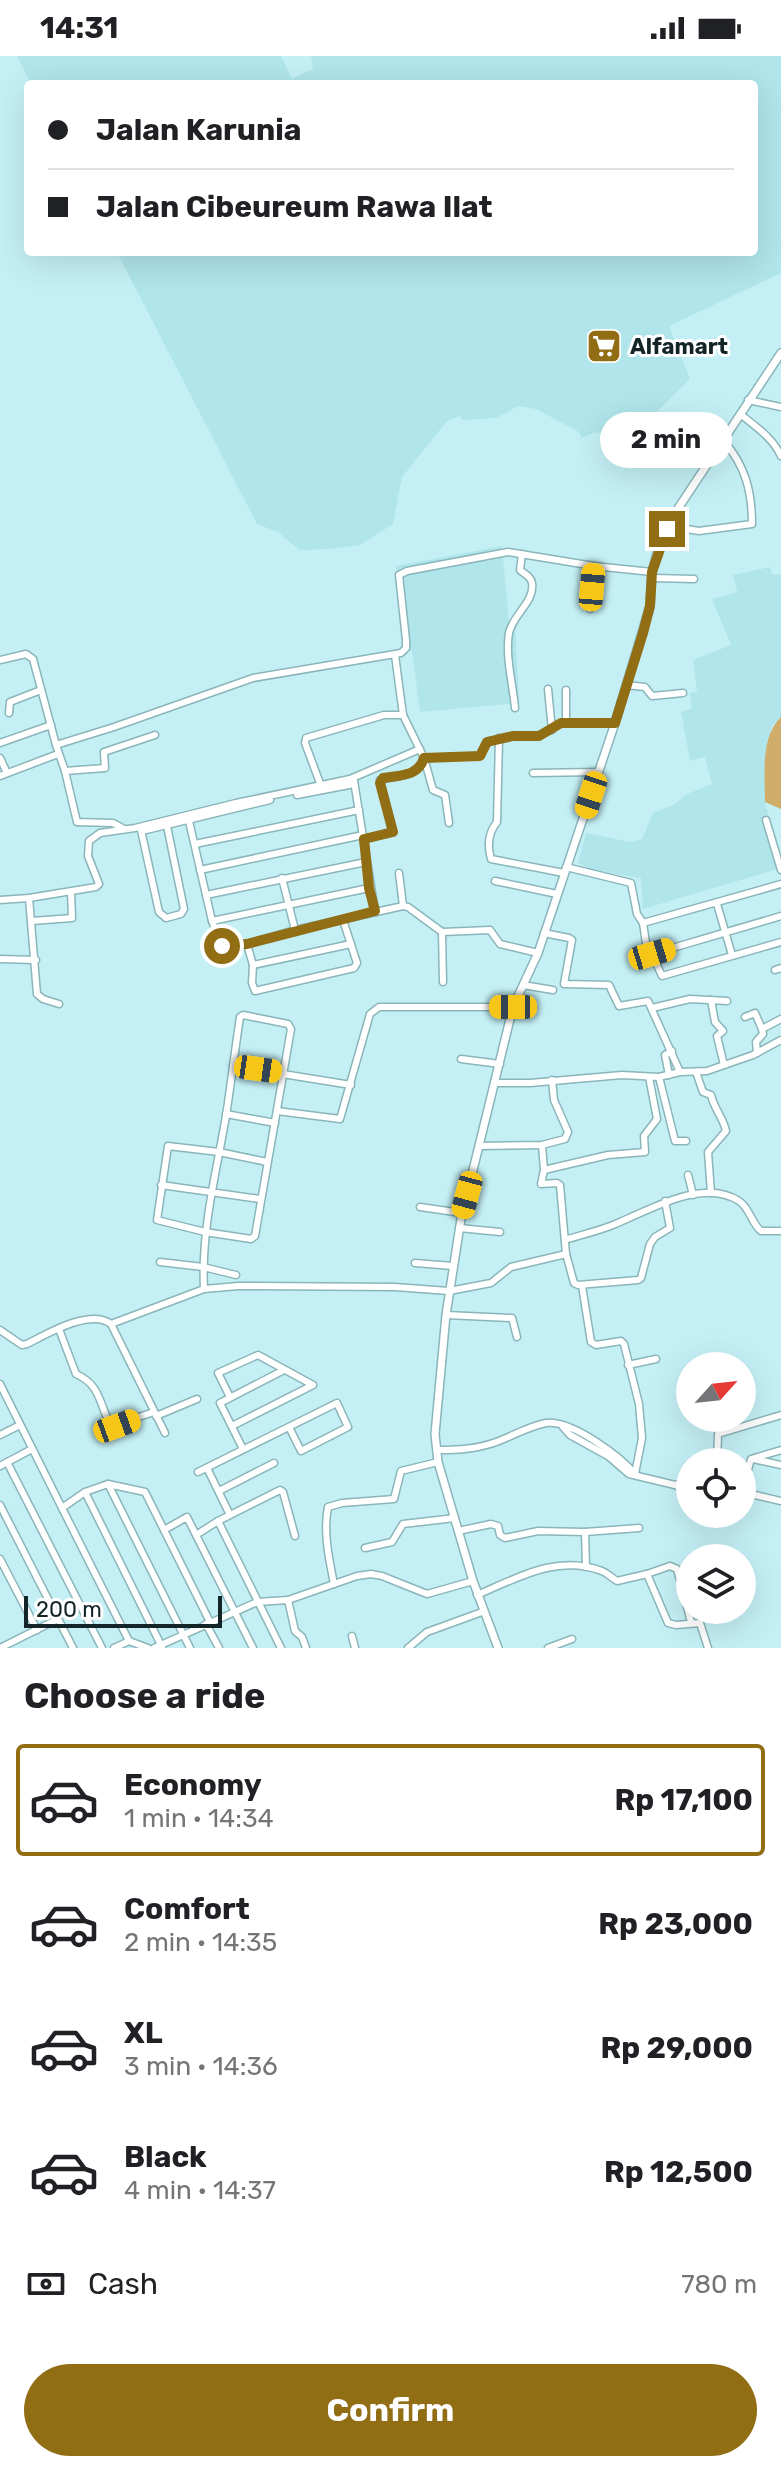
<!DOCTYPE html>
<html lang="en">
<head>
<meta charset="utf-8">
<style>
	body { margin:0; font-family:Rubik,sans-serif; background:#f2f2f2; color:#202124; height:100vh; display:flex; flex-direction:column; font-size:30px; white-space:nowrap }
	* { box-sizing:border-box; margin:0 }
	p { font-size:26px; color:#757577 }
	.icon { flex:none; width:44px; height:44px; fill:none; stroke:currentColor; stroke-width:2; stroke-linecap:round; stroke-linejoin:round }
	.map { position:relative; height:1592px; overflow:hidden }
	.side { display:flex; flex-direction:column; background:#fff; flex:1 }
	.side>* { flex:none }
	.top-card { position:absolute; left:24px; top:24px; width:734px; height:176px; border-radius:8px; box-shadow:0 8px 32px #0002; display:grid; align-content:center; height:176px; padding:0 24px; background:#fff }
	.needle { width:52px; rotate:63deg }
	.buttons { position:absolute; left:676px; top:1296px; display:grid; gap:16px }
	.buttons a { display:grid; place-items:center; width:80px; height:80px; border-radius:50%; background:#fff; box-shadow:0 8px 32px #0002; font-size:40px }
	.scale { position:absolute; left:24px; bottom:20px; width:198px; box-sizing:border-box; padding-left:8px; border:4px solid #142527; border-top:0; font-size:22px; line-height:28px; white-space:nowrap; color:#142527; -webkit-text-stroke:6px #fff; paint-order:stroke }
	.end { position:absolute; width:36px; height:36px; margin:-18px; border:10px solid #916d14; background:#fff; box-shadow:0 0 0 4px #fff }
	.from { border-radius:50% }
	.bubble { position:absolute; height:56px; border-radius:28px; background:#fff; box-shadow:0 8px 32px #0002; font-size:26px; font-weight:700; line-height:56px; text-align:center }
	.car { position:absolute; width:24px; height:48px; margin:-24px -12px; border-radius:10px; box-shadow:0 0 6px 2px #0007; background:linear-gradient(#f5c518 24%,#345 0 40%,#f5c518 0 76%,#345 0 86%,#f5c518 0) }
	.top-card b { display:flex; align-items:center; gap:28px; height:76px; font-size:30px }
	.top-card b+b { border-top:2px solid #e0e0e0 }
	.top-card i { width:20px; height:20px; background:#202124 }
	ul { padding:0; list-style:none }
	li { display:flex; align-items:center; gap:24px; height:112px; margin:0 16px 12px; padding:0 8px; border:4px solid transparent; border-radius:8px }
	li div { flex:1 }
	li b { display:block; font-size:30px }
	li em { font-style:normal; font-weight:700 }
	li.on { border-color:#916d14 }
	li>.icon { width:72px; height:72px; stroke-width:1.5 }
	h2 { padding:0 24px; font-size:36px; line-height:96px }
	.pay { display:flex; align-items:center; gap:20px; height:88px; padding:0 24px; font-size:30px }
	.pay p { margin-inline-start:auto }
	.button { display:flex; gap:16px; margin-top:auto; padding:16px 24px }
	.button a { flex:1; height:92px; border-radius:48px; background:#916d14; color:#fff; font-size:32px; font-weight:700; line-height:92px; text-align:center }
	.status { display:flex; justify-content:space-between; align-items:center; height:56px; padding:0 40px; background:#fff; direction:ltr }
	.status svg { height:22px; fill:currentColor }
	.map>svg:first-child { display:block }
</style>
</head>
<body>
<div class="status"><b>14:31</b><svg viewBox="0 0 49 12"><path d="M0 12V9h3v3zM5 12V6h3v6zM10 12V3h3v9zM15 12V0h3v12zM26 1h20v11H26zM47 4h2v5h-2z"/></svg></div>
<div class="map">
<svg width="781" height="1592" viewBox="0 0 781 1592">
	<rect width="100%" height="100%" fill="#c4f0f5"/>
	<g fill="#afe5eb">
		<polygon points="17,0 281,0 292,23 313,13 311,0 781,0 781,217 669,270 690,323 638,374 624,381 595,376 582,382 579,376 536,353 518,350 496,362 462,364 460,360 447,365 402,421 393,468 360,489 328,493 299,494 278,476 257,468 117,196 754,196 754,28 31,28"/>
		<polygon points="502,490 509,568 515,568 519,647 420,656 412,595 404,591 396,510"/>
		<polygon points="770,511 772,519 781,518 781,661 772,670 765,706 765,746 781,803 781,812 643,853 641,822 592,814 578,807 586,777 630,786 642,783 653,757 675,748 687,738 712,728 705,701 690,705 681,656 692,652 690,637 697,636 693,604 731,589 712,543 737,536 733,519"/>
	</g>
	<path fill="#d0ae6a" d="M781 661V753L765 746C765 719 760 681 781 661Z"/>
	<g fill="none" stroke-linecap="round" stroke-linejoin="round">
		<g stroke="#8ab5b9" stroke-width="9">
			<g id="minor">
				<polyline points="748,344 781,351"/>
				<path d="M740 358C755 370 773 382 781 400"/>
				<path d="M668 470 699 475 752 468C752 435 745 409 723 384"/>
				<polyline points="653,522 694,523"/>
				<polyline points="590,553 594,510"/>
				<polyline points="395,599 403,659 424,702 433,734 445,739 449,767"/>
				<polyline points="0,604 26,598 33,603 56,689 114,671 253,622 401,597 406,592 406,584 399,519 407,515 508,496 594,510 652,516"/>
				<polyline points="626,629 645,631 652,640 683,637"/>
				<polyline points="548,633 552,674"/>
				<polyline points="566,634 566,666"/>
				<path d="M515 652C513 629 505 600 509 577 513 558 535 546 532 527 531 520 524 518 520 514L522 498"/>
				<polyline points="9,657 10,646 41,634"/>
				<path d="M499 682 497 766C488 777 487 789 491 803L564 817"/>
				<polyline points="0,687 51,669"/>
				<polyline points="56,689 65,715 105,712 104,696 155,679"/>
				<polyline points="0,702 7,717"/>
				<polyline points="65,715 77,766 113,767 124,773"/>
				<polyline points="533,717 598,716"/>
				<polyline points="0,720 58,698"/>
				<polyline points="354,725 375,855"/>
				<polyline points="321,730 305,687 306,682 384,659 403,659"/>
				<polyline points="297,739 354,728"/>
				<polyline points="766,764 781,814"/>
				<polyline points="189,765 212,865 222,890 247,888 295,874 403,850 408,851 442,876 490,874 500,888 538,897"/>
				<polyline points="141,774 159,856 166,862 181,858 184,853 167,770"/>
				<polyline points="142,775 270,744"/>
				<path d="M364 783 393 776 380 724C398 718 417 723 424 702L480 700 487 686 513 680H539L561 667H615"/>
				<polyline points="195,788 359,754"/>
				<polyline points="566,811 631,827 637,858 643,867 781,828"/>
				<polyline points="200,814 363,779"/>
				<polyline points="399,817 403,850"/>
				<polyline points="282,822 295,874"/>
				<polyline points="495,825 557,838"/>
				<polyline points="206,839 366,806"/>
				<polyline points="29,842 37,938 43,943 59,948"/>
				<polyline points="0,844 29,842 96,831 99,828 88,800 89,785 100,777 135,772 236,747 350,723 420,693"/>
				<polyline points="717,848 732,899"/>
				<polyline points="32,865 72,862 71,836"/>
				<polyline points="212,865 369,832"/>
				<polyline points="643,867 647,894 652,898 781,860"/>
				<polyline points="442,876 443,926"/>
				<polyline points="544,877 569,882 572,884 564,928 609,929 619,950 648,945 680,1016"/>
				<polyline points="247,888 253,909 252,927 255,935 354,912 357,907 343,864"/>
				<polyline points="652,898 662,920 781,886"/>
				<polyline points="0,903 36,904"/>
				<polyline points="253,909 351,888"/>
				<polyline points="775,914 781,912"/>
				<polyline points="523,929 553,934"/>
				<polyline points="711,944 715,966 723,975 717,980 724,1009"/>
				<polyline points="652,952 690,943 727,945"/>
				<polyline points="745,961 755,957 762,973"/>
				<polyline points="757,997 756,986 763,978 762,973 781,963"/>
				<polyline points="461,1003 500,1008"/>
				<polyline points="233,1010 351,1029"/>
				<path d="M696 1016 703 1036 711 1039C714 1053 723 1061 726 1075L708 1096 711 1137"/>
				<polyline points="669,1019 665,999 672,995"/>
				<polyline points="659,1021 675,1085 686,1085"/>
				<polyline points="496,1027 530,1027 622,1019 659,1021 680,1016 707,1015 753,999 781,984"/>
				<polyline points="277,1055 340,1063 370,958 379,951 513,951"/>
				<polyline points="226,1058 275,1067"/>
				<polyline points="479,1090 542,1089 565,1083 568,1076 554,1044 552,1024"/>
				<polyline points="544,1114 608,1099 645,1096 644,1080 657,1063 649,1021"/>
				<polyline points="688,1119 693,1139"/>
				<polyline points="161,1129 260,1143"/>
				<polyline points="420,1151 462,1157"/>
				<polyline points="459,1172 500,1176"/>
				<path d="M565 1184C581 1179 598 1175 613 1169 648 1155 702 1121 739 1145 749 1151 752 1168 761 1175H781"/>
				<polyline points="566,1198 574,1227 578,1229 638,1224 641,1222 650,1188 655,1181 670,1172 665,1145"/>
				<polyline points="160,1206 203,1211 236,1219"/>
				<polyline points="415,1207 453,1210"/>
				<polyline points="582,1230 591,1286 596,1289 621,1285 624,1288 639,1348 642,1382 635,1418"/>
				<path d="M204 1233C201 1174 216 1118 226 1060 231 1027 235 994 240 961L243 959 288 968 291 973 255 1180 251 1183 205 1176 157 1164 168 1090 219 1096 267 1106"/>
				<polyline points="446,1259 512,1262 517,1281"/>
				<polyline points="111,1268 165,1377"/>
				<path d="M59 1273 76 1318C101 1329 99 1348 111 1370L154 1356"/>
				<path d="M0 1274 22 1289 27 1288C47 1278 90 1252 111 1268L204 1233 238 1230 395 1231 449 1235 491 1227 511 1211 566 1198 560 1129 557 1127 541 1128 544 1114 542 1089"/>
				<polyline points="628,1309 656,1303"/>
				<polyline points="0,1328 62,1452"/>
				<polyline points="230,1341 218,1317 258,1299 313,1329 232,1370"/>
				<polyline points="156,1360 197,1343"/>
				<polyline points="563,1371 570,1379 608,1400 629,1418 675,1429 690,1435"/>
				<polyline points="0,1379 20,1369"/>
				<polyline points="243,1393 220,1347 284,1314"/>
				<path d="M438 1394C459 1394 478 1393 499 1385 514 1379 530 1370 546 1367 572 1364 620 1400 636 1419"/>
				<polyline points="753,1403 781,1409"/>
				<polyline points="7,1406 102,1592"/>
				<polyline points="717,1406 718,1378 781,1359"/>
				<polyline points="0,1410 32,1393"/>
				<polyline points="207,1412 230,1459"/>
				<polyline points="198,1416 337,1347 348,1371 301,1395 289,1371"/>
				<polyline points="108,1428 85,1436 62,1452 129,1585"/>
				<polyline points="675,1429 690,1425"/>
				<polyline points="219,1435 274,1407"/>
				<polyline points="742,1435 751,1403 781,1394"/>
				<polyline points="85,1436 162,1591"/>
				<polyline points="742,1436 781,1445"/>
				<polyline points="0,1449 73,1592"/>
				<polyline points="218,1465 280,1434 283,1436 295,1480"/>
				<polyline points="164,1474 187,1461 196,1479 218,1465 281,1592"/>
				<polyline points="458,1475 491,1468 498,1470 500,1479 505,1482 538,1475 585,1476 586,1511"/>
				<polyline points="585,1476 639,1472"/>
				<polyline points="196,1479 253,1592"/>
				<polyline points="365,1492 392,1486 403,1468 455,1462"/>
				<polyline points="0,1503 37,1574"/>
				<polyline points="647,1518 670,1510 677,1513 691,1566"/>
				<path d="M334 1528C329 1503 323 1476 328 1451L342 1447 394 1443 401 1415 438 1406"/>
				<path d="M477 1539C517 1522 557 1498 602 1515 607 1517 612 1522 617 1525L647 1518 668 1567 676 1569 700 1567 708 1592"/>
				<polyline points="288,1544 295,1575 302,1581 306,1592"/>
				<polyline points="206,1568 219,1592"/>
				<polyline points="352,1580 355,1592"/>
				<polyline points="0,1592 58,1563"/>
				<polyline points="114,1592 129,1585 148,1592"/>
				<polyline points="154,1592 257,1546 288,1544 357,1520 371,1518 382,1520 427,1538 473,1525"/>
				<polyline points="190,1592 108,1428 145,1436 210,1566"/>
				<polyline points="408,1592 427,1576 482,1556"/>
				<polyline points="548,1592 572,1583"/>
			</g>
		</g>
		<g stroke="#8ab5b9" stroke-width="10">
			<polyline id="tertiary" points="498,1592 473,1525 438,1406 435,1378 446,1259 461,1163 513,951 538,897 615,667 650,550 652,516 659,490 679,451 781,297"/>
		</g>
		<use href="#minor" stroke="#fff" stroke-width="6"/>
		<use href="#tertiary" stroke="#fff" stroke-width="7"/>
	</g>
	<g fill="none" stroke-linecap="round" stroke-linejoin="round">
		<path stroke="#916d14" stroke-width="10" d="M222 890 247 888 375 855 369 832 364 783 393 776 380 727 383 722C400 719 418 721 424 702L480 700 487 686 513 680H539L561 667H615L643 577 650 550 652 516 667 473"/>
	</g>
	<defs>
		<g id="supermarket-square" transform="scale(1.8)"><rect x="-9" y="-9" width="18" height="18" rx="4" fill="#916d14" stroke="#fff"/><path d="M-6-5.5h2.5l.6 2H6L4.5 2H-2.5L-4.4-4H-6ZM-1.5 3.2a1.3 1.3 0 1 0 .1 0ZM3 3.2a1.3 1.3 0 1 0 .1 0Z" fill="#fff"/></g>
	</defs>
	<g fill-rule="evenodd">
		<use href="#supermarket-square" x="604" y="290"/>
	</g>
	<g text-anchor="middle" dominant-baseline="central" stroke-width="6" stroke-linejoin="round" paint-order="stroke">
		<g font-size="22" font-weight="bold" fill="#142527" stroke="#fff" text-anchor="start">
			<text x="630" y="290">Alfamart</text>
		</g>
	</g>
</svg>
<div class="buttons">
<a><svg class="needle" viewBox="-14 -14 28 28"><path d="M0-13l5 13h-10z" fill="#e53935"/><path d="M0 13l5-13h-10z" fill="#757577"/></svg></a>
<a><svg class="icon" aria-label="locate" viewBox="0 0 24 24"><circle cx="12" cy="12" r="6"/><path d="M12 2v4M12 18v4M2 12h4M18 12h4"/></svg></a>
<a><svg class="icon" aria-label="layers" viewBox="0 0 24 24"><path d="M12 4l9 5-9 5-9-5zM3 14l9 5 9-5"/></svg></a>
</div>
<div class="scale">200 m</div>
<i class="end from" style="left:222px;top:890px"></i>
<i class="end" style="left:667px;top:473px"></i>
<div class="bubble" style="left:600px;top:356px;width:132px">2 min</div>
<i class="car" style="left:592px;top:531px;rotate:5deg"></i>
<i class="car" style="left:591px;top:739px;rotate:198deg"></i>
<i class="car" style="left:652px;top:898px;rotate:73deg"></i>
<i class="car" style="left:513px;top:951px;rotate:270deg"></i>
<i class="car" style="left:258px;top:1013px;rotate:98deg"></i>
<i class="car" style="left:467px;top:1139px;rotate:195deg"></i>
<i class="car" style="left:117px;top:1370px;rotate:70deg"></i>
<div class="top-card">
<b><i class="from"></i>Jalan Karunia</b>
<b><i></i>Jalan Cibeureum Rawa Ilat</b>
</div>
</div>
<section class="side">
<h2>Choose a ride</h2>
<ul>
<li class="on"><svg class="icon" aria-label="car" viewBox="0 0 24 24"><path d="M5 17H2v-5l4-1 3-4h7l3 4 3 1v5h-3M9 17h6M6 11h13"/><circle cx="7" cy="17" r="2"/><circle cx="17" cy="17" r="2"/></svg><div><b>Economy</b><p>1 min · 14:34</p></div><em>Rp 17,100</em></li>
<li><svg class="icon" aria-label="car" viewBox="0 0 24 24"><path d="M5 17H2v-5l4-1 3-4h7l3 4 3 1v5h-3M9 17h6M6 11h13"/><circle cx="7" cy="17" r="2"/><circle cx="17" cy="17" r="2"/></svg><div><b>Comfort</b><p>2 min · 14:35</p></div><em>Rp 23,000</em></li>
<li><svg class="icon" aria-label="car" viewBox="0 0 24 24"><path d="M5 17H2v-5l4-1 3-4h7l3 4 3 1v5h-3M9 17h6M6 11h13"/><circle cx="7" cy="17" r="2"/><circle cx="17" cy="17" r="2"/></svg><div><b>XL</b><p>3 min · 14:36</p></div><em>Rp 29,000</em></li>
<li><svg class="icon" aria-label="car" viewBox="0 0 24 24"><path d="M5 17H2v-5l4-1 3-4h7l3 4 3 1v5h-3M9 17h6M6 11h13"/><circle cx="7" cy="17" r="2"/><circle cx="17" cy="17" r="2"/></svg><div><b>Black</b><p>4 min · 14:37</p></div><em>Rp 12,500</em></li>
</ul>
<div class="pay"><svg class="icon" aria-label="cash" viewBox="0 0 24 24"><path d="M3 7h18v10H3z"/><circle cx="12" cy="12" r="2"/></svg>Cash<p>780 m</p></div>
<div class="button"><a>Confirm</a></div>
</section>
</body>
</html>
